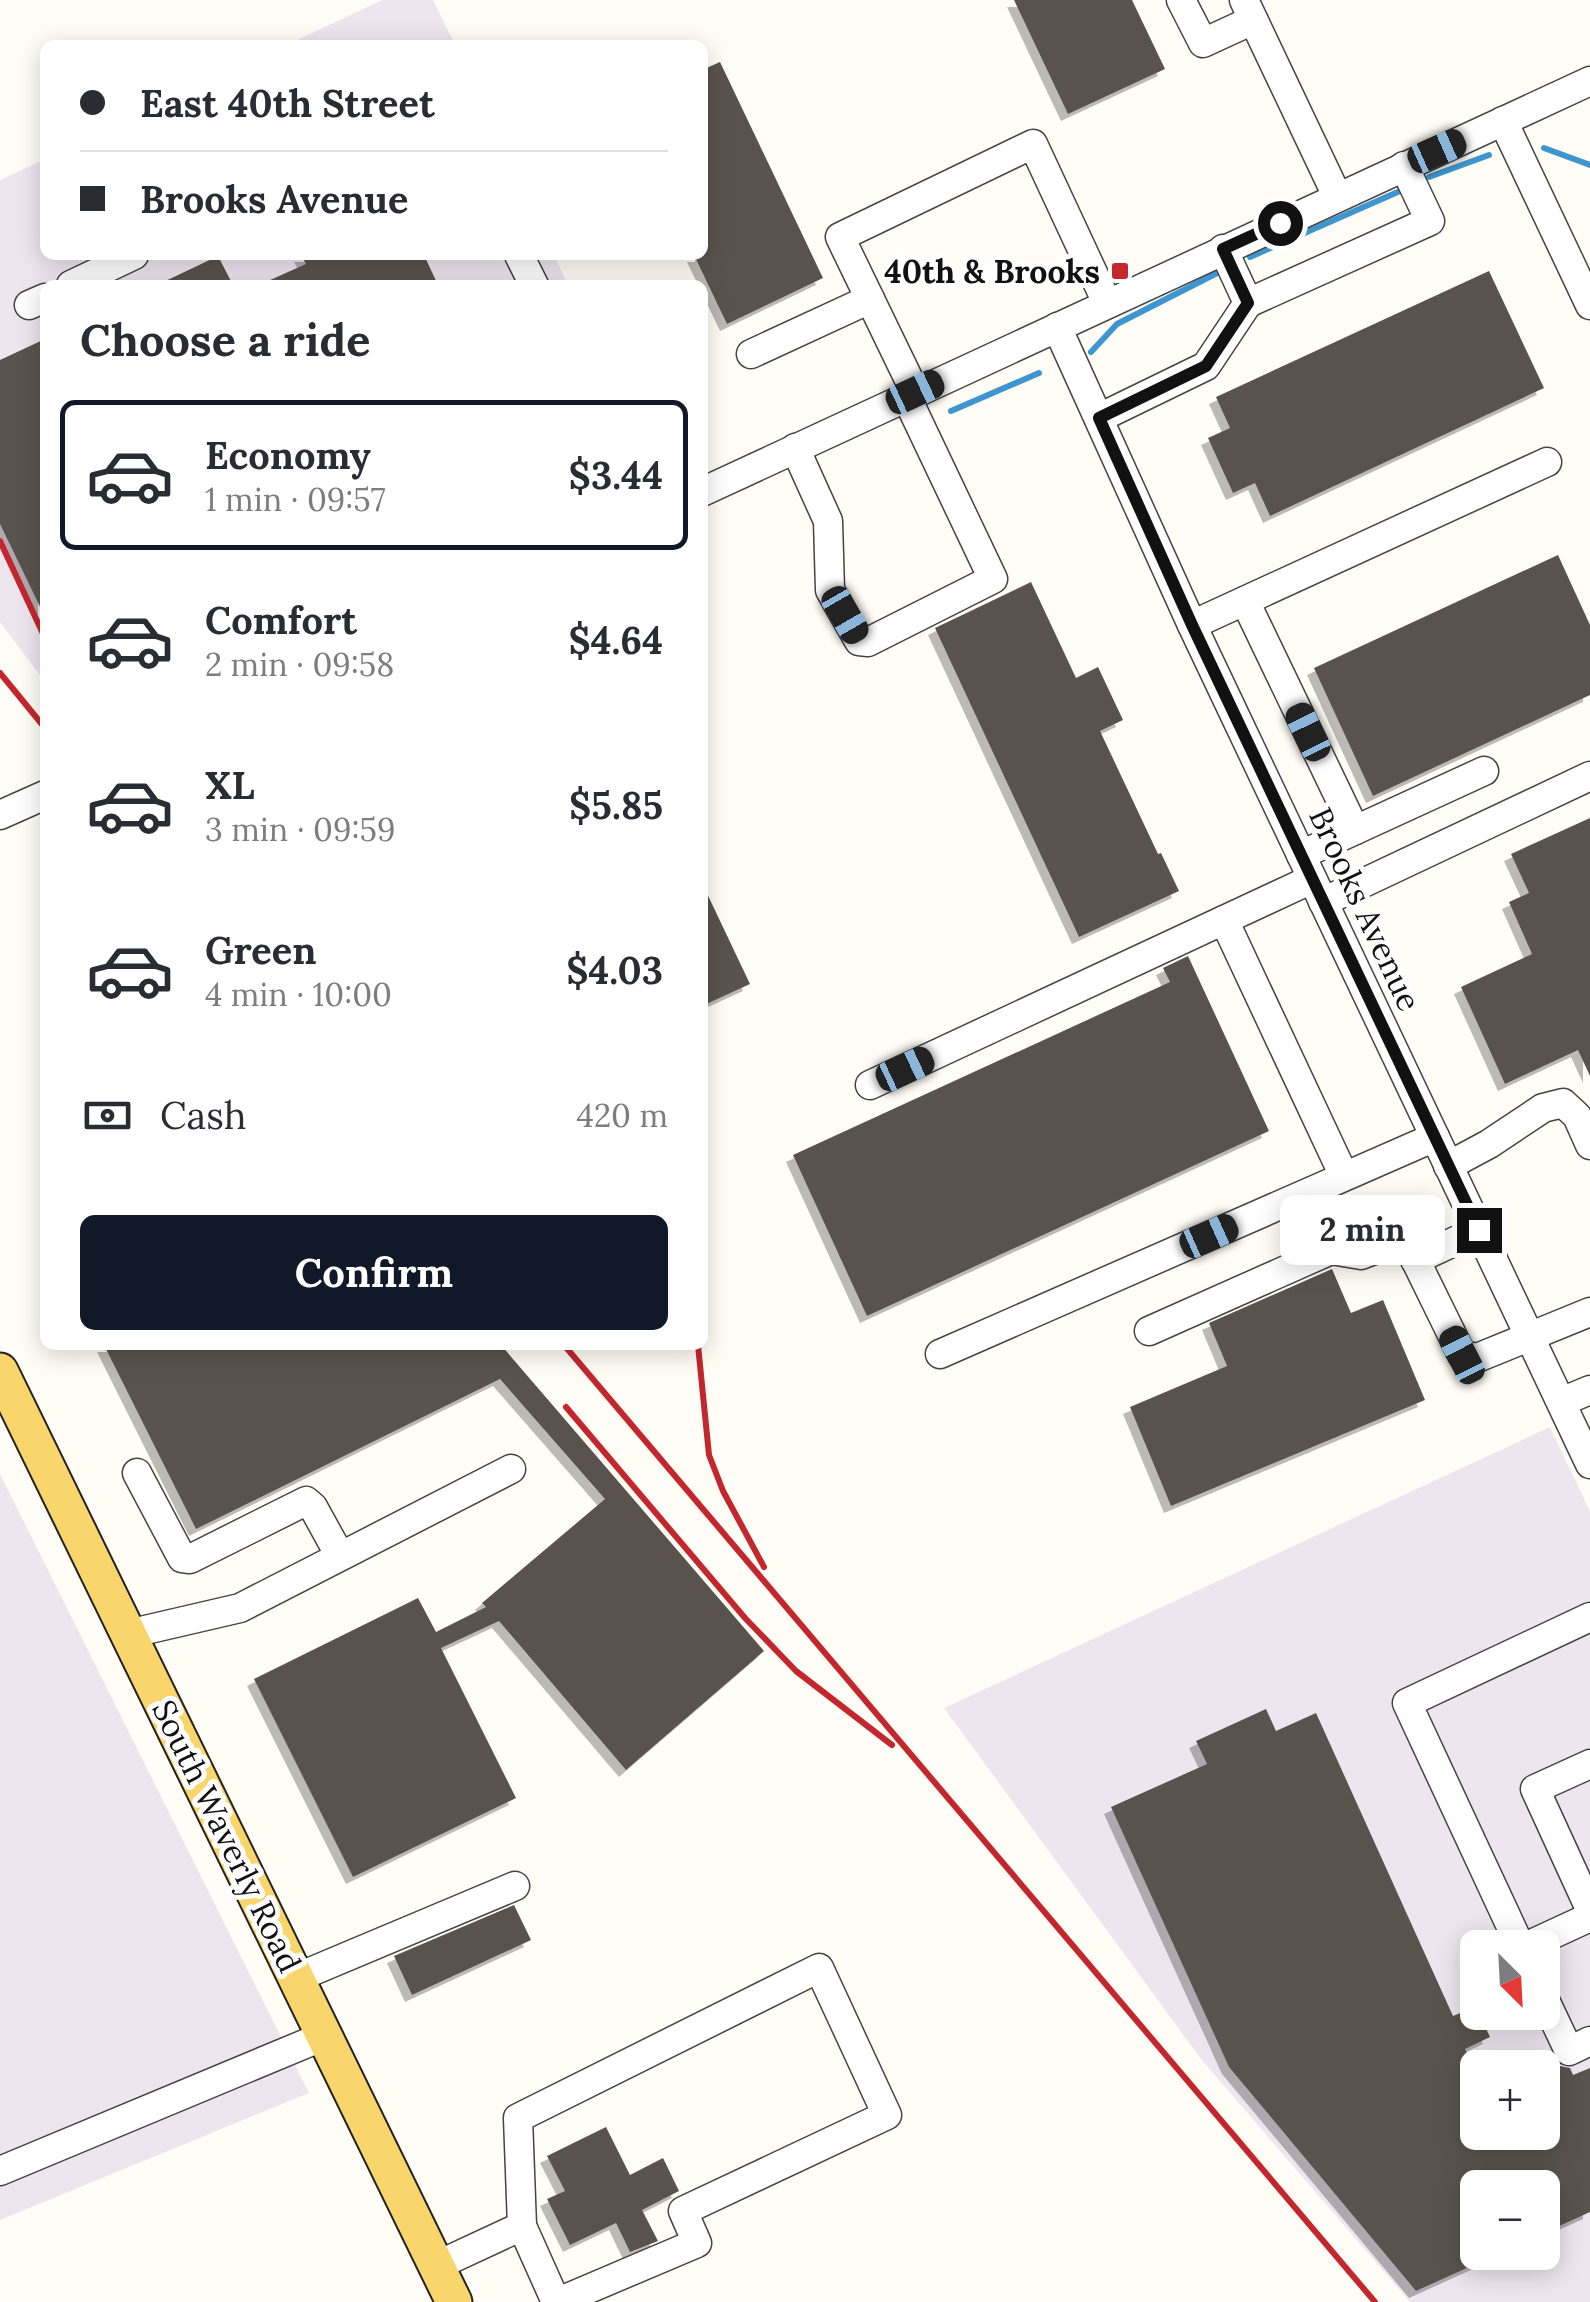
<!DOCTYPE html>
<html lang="en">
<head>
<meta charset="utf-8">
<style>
	body { margin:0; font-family:Lora,serif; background:#f2f2f3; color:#2b2b33; height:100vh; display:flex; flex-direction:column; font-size:38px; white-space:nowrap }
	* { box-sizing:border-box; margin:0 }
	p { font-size:32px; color:#7c7c81 }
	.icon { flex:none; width:55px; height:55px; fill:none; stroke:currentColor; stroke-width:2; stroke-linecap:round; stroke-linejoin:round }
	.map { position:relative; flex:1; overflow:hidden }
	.panel { position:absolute; left:40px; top:280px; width:668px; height:1070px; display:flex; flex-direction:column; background:#fff; border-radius:15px; box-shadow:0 5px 25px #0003 }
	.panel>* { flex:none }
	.hud { position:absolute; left:40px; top:40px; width:668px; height:220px; border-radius:15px; box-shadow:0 5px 25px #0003; display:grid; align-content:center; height:220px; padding:0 40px; background:#fff }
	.needle { width:65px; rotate:156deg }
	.buttons { position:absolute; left:1460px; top:1930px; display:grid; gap:20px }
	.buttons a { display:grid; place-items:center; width:100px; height:100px; border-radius:15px; background:#fff; box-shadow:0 5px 25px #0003; font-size:50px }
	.end { position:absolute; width:45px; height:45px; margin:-22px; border:12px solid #111; background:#fff; box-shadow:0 0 0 5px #fff }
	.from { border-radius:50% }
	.bubble { position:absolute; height:70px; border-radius:15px; background:#fff; box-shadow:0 5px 25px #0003; font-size:32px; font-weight:700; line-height:70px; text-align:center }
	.car { position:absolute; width:30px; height:60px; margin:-30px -15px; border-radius:12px; box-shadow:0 0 8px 2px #0007; background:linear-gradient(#222 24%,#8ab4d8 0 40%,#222 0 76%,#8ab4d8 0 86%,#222 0) }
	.hud b { display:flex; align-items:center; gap:35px; height:95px; font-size:38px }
	.hud b+b { border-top:2px solid #e1e1e2 }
	.hud i { width:25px; height:25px; background:#2b2b33 }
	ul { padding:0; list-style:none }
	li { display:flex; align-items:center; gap:30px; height:150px; margin:0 20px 15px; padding:0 20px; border:5px solid transparent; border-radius:15px }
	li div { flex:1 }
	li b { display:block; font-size:38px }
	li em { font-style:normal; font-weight:700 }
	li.active { border-color:#111827 }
	li>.icon { width:90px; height:90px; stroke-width:1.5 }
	h2 { padding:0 40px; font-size:45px; line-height:120px }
	.pay { display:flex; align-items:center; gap:25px; height:110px; padding:0 40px; font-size:38px }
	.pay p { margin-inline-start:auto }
	.action { display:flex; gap:20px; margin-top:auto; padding:20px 40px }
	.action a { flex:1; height:115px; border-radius:15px; background:#111827; color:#fff; font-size:40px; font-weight:700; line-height:115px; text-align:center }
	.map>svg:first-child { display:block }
</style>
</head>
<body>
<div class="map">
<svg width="1590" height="2302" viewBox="0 0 1590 2302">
	<defs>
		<filter id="shadow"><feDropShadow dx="-7" dy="7" stdDeviation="0" flood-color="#0004"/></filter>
	</defs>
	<rect width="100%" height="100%" fill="#fffdf5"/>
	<g fill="#eee6ef" fill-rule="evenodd">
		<polygon points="382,0 433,0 455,45 287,45"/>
		<polygon points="45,159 45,255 554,255 568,285 45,285 45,682 0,622 0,180"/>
		<path d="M1550 1427 1590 1511V2302H1410L1201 2059 944 1708ZM1478 1948H1542V2012H1478ZM1478 2068H1542V2132H1478ZM1478 2188H1542V2252H1478Z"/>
		<polygon points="0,1474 309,2093 0,2220"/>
	</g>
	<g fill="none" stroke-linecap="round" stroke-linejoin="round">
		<g stroke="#3f96cf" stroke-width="6">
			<polyline points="1544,148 1590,165"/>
			<polyline points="1429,177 1489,155"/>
			<polyline points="1250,257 1400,191"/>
			<polyline points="1091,352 1117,324 1221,271"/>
			<polyline points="951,411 1039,373"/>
		</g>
	</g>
	<g fill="#5a524d" filter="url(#shadow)">
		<polygon points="1014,0 1132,0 1165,69 1068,114"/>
		<polygon points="720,62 823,278 727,324 694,255 702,255 702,70"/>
		<polygon points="301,255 424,255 438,285 259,285 306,264"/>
		<polygon points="218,256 233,285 157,285"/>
		<polygon points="1489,271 1544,388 1270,516 1255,483 1233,493 1208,438 1230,428 1216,397"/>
		<polygon points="45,339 45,617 0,524 0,360"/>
		<polygon points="1558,555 1590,625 1590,695 1373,796 1314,668"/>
		<polygon points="1031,582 1076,678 1098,667 1123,720 1100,731 1158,854 1161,853 1179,891 1079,937 935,628"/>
		<polygon points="1590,818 1590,1076 1578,1050 1505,1084 1461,987 1532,954 1509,902 1529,893 1511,854"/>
		<polygon points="702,883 750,984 702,1006"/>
		<polygon points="1188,956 1269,1131 867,1316 793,1155 1170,982 1163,968"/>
		<polygon points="1332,1269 1351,1313 1383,1300 1425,1400 1171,1506 1130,1407 1227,1366 1209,1323"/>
		<polygon points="104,1345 501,1345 764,1651 626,1770 499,1621 441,1648 516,1798 353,1877 254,1679 418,1598 436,1632 486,1607 482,1603 605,1499 500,1379 196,1529"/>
		<polygon points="1266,1709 1276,1731 1316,1713 1453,2016 1465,2011 1472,2027 1483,2022 1490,2037 1465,2049 1478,2075 1478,2132 1542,2132 1542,2065 1554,2060 1560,2066 1570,2068 1573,2075 1590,2068 1590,2212 1542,2234 1542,2188 1478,2188 1478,2263 1416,2291 1229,2067 1111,1807 1207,1764 1196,1741"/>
		<polygon points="514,1905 531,1940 412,1995 394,1956"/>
		<polygon points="606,2127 630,2175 663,2158 679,2191 642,2210 658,2241 630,2252 616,2223 570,2245 547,2199 565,2191 547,2156"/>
	</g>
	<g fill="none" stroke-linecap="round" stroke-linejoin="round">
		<g stroke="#444" stroke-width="31">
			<g id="minor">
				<polyline points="1181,0 1203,43 1253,20"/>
				<polyline points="1244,0 1337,196"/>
				<polyline points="1503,121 1590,305"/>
				<polyline points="1223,249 1248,303 1430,221 1404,166"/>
				<polyline points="519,255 534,285"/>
				<polyline points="71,285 134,255"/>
				<polyline points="29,305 45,298"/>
				<polyline points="1057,327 1192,625 1590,1464"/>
				<polyline points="751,354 870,299"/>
				<polyline points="915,392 840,237 1033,144 1107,303"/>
				<polyline points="1099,418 1206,366 1248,303"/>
				<polyline points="795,448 828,521 830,590 859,641 868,642 993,579 906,396"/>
				<polyline points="702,492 1590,81"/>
				<polyline points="1245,601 1355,830"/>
				<polyline points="1192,625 1547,462"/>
				<polyline points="0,815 45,795"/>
				<polyline points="1301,855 1484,771"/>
				<polyline points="1323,902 1590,776"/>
				<polyline points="1224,920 1344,1176"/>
				<polyline points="870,1085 1312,879"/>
				<polyline points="1448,1166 1489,1144 1543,1108 1563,1103 1577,1116 1590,1145"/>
				<polyline points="1415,1260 1479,1230"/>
				<polyline points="1149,1331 1331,1250 1361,1255 1390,1244 1409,1247 1462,1355 1477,1358 1590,1312"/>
				<polyline points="940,1354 1435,1137"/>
				<polyline points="1561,1402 1590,1390"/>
				<polyline points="137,1473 182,1558 190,1559 306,1501 313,1507 340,1556"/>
				<polyline points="128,1634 240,1608 511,1469"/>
				<polyline points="1590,1764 1535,1789 1590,1909"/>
				<polyline points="1521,1948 1407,1703 1590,1617"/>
				<polyline points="1523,1948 1590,1917"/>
				<polyline points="296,1978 515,1886"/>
				<polyline points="1542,1994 1569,2051 1590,2041"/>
				<polyline points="0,2171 324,2036"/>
				<polyline points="522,2226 518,2118 819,1968 887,2115 683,2211 697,2243 558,2302"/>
				<polyline points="436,2266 522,2226 556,2302"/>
			</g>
		</g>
		<g stroke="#222" stroke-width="39">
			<polyline id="major" points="0,1371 454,2302"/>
		</g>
		<use href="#minor" stroke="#fff" stroke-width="28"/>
		<use href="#major" stroke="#f9d66b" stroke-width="35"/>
		<g stroke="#c4262e" stroke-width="6">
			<polyline points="0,541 45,638"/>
			<polyline points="0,673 45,728"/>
			<polyline points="564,1345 1375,2302"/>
			<polyline points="698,1345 709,1455 723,1491 764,1567"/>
			<polyline points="566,1407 745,1618 796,1671 892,1745"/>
		</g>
	</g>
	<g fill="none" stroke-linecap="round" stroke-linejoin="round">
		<polyline stroke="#111" stroke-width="12" points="1280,223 1223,249 1248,303 1206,366 1099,418 1192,625 1479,1230"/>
	</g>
	<rect fill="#c4262e" stroke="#fff" stroke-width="4" x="1110" y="261" width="20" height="20" rx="5"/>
	<g text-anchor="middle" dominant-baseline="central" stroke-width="10" stroke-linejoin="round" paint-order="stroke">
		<g font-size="32" font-weight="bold" fill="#111" stroke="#fff" text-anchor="end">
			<text x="1100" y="271">40th &amp; Brooks</text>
		</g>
		<g font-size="32" fill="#111" stroke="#fff">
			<text transform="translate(1365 909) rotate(65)">Brooks Avenue</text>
			<text transform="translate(227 1836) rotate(64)">South Waverly Road</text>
		</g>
	</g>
</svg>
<div class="buttons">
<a><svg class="needle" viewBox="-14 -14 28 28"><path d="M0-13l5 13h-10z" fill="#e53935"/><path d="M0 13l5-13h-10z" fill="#7c7c81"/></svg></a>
<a>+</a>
<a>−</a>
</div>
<i class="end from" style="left:1280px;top:223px"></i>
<i class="end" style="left:1479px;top:1230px"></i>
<div class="bubble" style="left:1280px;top:1195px;width:165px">2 min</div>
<i class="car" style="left:1437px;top:151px;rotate:66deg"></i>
<i class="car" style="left:915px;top:392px;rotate:65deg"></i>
<i class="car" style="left:845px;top:615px;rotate:150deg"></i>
<i class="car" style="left:1308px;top:732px;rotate:334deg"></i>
<i class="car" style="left:905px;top:1069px;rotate:65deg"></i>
<i class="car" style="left:1209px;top:1236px;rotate:66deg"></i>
<i class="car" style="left:1462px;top:1355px;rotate:333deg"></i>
<div class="hud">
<b><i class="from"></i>East 40th Street</b>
<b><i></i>Brooks Avenue</b>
</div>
<section class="panel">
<h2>Choose a ride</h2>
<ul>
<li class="active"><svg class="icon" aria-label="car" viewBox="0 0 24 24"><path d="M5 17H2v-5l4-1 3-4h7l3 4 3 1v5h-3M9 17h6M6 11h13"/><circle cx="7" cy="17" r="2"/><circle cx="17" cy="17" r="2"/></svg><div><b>Economy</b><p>1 min · 09:57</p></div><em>$3.44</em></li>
<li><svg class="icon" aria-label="car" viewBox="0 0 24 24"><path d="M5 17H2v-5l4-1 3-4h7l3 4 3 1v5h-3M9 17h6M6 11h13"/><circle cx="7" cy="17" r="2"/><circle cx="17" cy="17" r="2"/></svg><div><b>Comfort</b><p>2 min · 09:58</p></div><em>$4.64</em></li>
<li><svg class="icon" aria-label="car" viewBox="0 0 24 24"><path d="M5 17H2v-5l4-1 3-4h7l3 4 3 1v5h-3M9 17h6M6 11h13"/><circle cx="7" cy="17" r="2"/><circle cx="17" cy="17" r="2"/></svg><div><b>XL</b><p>3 min · 09:59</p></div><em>$5.85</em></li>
<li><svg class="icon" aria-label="car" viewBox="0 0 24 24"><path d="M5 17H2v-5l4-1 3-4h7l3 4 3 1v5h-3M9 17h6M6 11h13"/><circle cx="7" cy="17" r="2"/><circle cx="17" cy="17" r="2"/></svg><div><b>Green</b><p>4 min · 10:00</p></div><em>$4.03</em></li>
</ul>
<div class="pay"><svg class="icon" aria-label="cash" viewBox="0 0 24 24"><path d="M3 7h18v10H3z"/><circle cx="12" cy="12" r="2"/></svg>Cash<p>420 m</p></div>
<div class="action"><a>Confirm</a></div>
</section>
</div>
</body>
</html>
